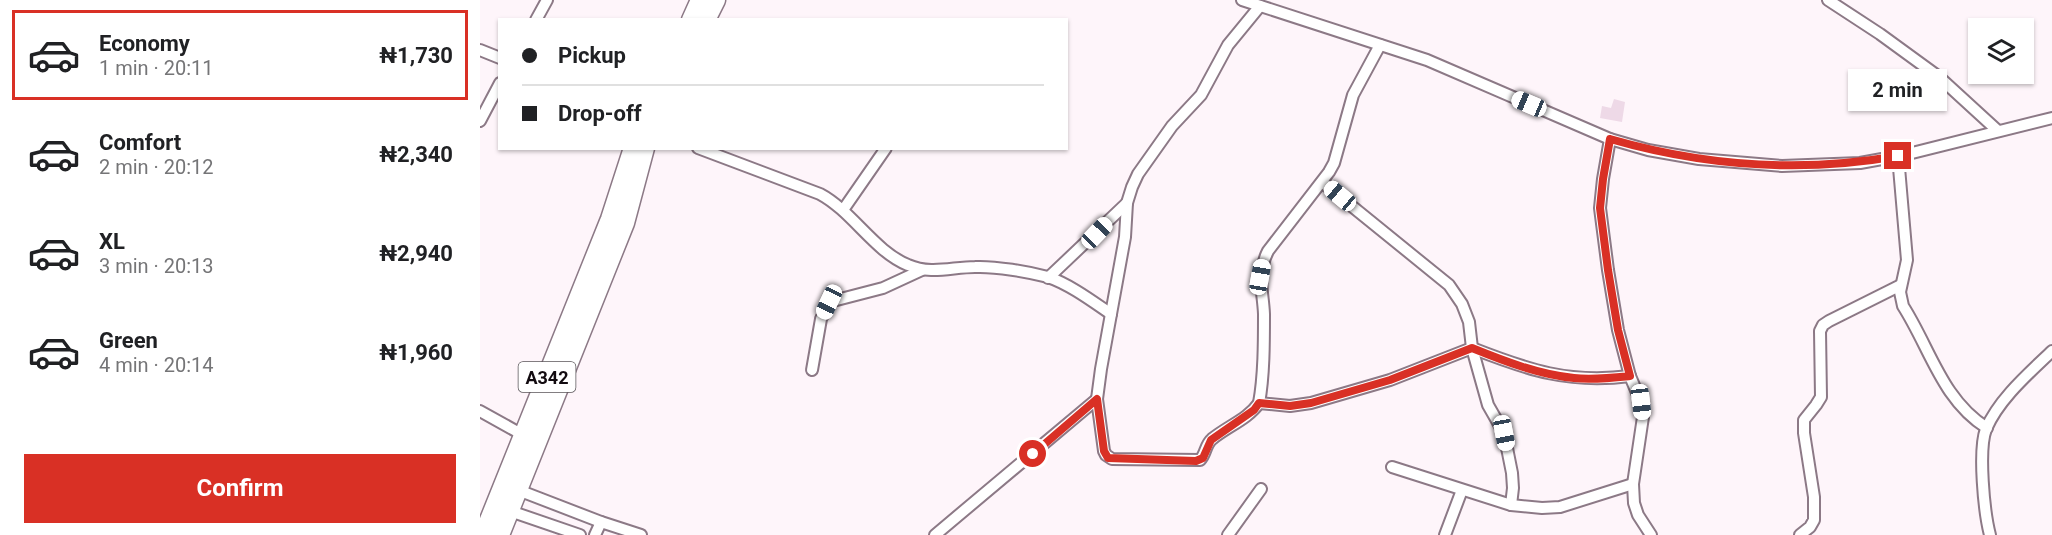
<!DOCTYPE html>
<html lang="en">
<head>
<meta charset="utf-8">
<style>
	body { margin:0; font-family:Roboto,sans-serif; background:#f6f6f6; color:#202124; height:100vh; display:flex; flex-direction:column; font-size:22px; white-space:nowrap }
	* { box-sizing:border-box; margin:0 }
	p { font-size:20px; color:#757577 }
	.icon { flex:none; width:33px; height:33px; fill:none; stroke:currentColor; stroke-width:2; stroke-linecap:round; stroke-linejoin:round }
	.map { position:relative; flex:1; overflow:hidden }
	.panel { display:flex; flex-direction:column; background:#fff; width:480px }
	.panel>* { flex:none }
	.guide { position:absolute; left:18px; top:18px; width:570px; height:132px; border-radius:0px; box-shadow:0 2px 4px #0004; display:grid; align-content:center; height:132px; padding:0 24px; background:#fff }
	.controls { position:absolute; left:1488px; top:18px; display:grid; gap:12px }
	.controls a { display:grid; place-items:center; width:66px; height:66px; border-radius:0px; background:#fff; box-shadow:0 2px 4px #0004; font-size:30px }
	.end { position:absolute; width:27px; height:27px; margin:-14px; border:8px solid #d93025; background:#fff; box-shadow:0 0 0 3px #fff }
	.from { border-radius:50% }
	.bubble { position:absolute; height:42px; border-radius:0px; background:#fff; box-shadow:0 2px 4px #0004; font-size:20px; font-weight:700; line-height:42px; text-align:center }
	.car { position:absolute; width:18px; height:36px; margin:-18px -9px; border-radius:8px; box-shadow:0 0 4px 2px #0007; background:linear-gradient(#fff 24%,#345 0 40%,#fff 0 76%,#345 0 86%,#fff 0) }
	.guide b { display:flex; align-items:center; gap:21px; height:57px; font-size:22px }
	.guide b+b { border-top:2px solid #e0e0e0 }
	.guide i { width:15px; height:15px; background:#202124 }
	ul { padding:10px 0 0; list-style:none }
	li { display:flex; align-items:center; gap:18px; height:90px; margin:0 12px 9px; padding:0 12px; border:3px solid transparent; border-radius:0px }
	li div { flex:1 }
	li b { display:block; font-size:22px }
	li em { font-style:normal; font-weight:700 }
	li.active { border-color:#d93025 }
	li>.icon { width:54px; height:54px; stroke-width:1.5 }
	.cta { display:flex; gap:12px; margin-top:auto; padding:12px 24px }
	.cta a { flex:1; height:69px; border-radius:0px; background:#d93025; color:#fff; font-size:24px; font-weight:700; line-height:69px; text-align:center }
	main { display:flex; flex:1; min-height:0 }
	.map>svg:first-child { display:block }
</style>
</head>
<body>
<main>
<section class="panel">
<ul>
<li class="active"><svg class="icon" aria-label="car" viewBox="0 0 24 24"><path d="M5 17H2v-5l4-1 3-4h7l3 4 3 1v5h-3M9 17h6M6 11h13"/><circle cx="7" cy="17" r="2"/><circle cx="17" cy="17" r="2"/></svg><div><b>Economy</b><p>1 min · 20:11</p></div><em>₦1,730</em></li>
<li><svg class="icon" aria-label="car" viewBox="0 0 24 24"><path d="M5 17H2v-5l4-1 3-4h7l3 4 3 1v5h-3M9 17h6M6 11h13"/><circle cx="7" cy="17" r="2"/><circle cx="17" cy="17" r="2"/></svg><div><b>Comfort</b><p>2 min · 20:12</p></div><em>₦2,340</em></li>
<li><svg class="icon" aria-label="car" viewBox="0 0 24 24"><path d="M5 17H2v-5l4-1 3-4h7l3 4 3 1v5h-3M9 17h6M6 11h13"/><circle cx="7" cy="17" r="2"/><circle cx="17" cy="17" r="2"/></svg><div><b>XL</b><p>3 min · 20:13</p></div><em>₦2,940</em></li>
<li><svg class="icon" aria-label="car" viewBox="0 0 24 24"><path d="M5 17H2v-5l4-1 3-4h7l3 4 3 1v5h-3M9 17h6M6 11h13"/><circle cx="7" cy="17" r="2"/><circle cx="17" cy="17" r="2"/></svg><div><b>Green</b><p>4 min · 20:14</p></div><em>₦1,960</em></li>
</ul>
<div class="cta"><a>Confirm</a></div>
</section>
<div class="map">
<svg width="1572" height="535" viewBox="0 0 1572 535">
	<rect width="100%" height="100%" fill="#fef5fa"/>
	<polygon fill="#eed9e7" points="1134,99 1145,102 1142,122 1120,118 1122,106 1131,108"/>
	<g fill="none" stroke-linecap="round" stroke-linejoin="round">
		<g stroke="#8c7986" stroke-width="14">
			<g id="minor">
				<polyline points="762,0 947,60 1130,139 1168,150 1219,159 1302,166 1380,163 1424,155 1572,118"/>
				<polyline points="1348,0 1400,34 1459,77 1518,131"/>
				<path d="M780 6 748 45 721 95 692 126 658 174 652 187 647 203 645 237 621 369 617 399 624 451 626 455 632 459 720 460C726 454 725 445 732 439 748 426 768 419 779 403 784 376 784 342 784 314 783 290 776 275 788 251L849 172 854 163 873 95 900 45"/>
				<polyline points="56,20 67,0"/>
				<polyline points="0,50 20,58"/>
				<polyline points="0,121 20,83"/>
				<polyline points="1130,139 1123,179 1120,208 1128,270 1138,330 1150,376 1161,402 1163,417 1153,484 1154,503 1158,515 1171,535"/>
				<path d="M218 148 340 194C372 211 395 252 428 265 451 275 472 267 495 267 515 266 549 272 568 277 589 284 612 301 631 314"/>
				<path d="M1418 156 1427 260 1420 292 1423 306C1450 348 1462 400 1507 428"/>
				<polyline points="842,182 969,285 982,304 989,322 992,348 1008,405 1024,433 1032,473 1033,488 1031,505"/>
				<polyline points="363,210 406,148"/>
				<polyline points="568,278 647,203"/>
				<polyline points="332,370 341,319 349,302 403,288 442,270"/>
				<path d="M779 403 810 406 831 403 910 380 992 348C1048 370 1089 384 1150 376"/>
				<polyline points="0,411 43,435"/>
				<polyline points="912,467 1031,505 1062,508 1080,507 1153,484"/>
				<polyline points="38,490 121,522 161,535"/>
				<polyline points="30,511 100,535"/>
				<polyline points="115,535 121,522"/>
				<polyline points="455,535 617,399"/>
				<polyline points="748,535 781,489"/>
				<polyline points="965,535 982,490"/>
				<polyline points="1320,535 1330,527 1334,520 1334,497 1324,433 1324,420 1336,405 1341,397 1340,331 1343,325 1349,321 1421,285"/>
				<path d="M1510 535C1504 512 1498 450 1506 429 1519 399 1548 374 1572 351"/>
			</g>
		</g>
		<g stroke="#8c7986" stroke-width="21">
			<g id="trunk">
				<polyline points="211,20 220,0"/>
				<polyline points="226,20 236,0"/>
				<polyline points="3,535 130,219 153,148"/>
				<polyline points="20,535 145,223 165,148"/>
			</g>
		</g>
		<use href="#minor" stroke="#fff" stroke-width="10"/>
		<use href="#trunk" stroke="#fff" stroke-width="18"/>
	</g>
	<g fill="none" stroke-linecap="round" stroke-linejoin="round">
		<path stroke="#d93025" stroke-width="8" d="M553 454 617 399 624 451 628 458 716 461 723 458 731 440 774 410 779 403 810 406 831 403 910 380 992 348C1024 361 1060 375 1094 378 1113 380 1131 378 1150 376L1138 330 1128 270 1120 208 1123 179 1130 139C1224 166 1321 173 1418 156"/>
	</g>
	<g text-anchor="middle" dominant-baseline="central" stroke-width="4.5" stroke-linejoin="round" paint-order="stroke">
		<rect fill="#fff" stroke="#595458" stroke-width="1.5" x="38.5" y="362" width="57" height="30" rx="4.5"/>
		<g font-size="18" font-weight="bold" fill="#120b10">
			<text x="67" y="377">A342</text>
		</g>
	</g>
</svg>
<div class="controls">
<a><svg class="icon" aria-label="layers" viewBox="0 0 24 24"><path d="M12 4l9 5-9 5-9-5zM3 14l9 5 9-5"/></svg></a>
</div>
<i class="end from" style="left:553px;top:454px"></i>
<i class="end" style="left:1418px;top:156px"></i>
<div class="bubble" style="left:1368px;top:69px;width:99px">2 min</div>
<i class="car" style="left:1049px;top:104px;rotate:293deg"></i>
<i class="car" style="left:860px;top:196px;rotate:310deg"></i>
<i class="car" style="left:617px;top:233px;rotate:44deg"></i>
<i class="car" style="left:780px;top:277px;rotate:10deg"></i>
<i class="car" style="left:349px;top:302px;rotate:205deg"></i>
<i class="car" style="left:1161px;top:402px;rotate:173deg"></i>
<i class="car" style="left:1024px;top:433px;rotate:169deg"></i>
<div class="guide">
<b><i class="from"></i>Pickup</b>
<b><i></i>Drop-off</b>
</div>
</div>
</main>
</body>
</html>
